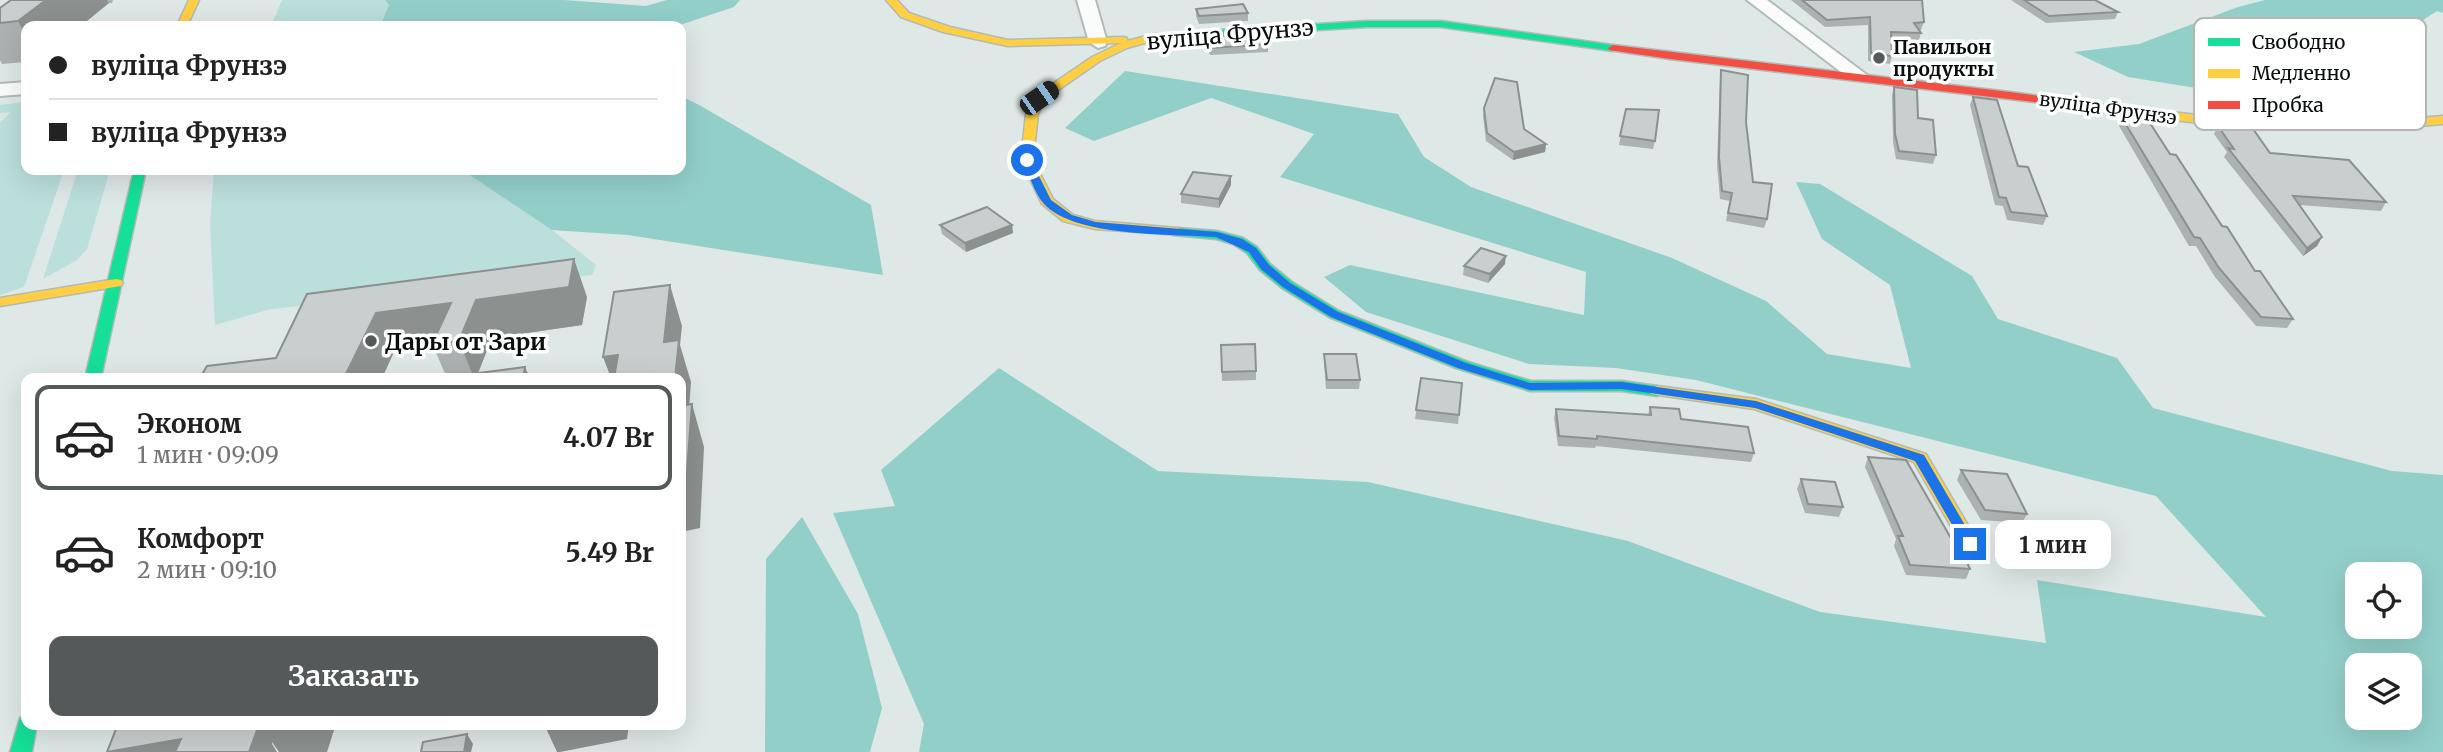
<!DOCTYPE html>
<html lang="ru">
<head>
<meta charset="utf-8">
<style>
	body { margin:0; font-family:Merriweather,serif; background:#f6f6f6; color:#222; height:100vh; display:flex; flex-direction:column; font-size:26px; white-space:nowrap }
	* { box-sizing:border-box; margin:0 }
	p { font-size:23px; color:#767676 }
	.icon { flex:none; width:38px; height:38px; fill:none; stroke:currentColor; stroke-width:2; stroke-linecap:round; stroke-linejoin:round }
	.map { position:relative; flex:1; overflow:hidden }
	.drawer { position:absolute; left:21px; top:373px; width:665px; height:357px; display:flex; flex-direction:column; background:#fff; border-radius:14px; box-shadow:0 7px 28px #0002 }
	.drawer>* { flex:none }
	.top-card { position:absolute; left:21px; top:21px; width:665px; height:154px; border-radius:14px; box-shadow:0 7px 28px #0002; display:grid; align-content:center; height:154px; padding:0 28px; background:#fff }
	.buttons { position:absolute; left:2345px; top:562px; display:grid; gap:14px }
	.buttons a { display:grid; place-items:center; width:77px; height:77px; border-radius:14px; background:#fff; box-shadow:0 7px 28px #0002; font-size:35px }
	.end { position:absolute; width:32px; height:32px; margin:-16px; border:9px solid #1a73e8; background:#fff; box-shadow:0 0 0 4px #fff }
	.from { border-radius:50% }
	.bubble { position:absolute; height:49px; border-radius:14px; background:#fff; box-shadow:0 7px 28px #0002; font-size:23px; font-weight:700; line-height:49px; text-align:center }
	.car { position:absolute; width:21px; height:42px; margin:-21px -10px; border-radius:9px; box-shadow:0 0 5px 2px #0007; background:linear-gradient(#222 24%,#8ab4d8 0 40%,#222 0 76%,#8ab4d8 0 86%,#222 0) }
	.top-card b { display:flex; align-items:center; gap:24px; height:66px; font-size:26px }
	.top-card b+b { border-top:2px solid #e0e0e0 }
	.top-card i { width:18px; height:18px; background:#222 }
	ul { padding:12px 0 0; list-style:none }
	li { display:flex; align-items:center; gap:21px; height:105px; margin:0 14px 10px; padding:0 14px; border:4px solid transparent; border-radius:14px }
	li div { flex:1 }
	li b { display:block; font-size:26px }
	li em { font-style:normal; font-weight:700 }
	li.active { border-color:#535a59 }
	li>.icon { width:63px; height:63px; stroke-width:1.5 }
	.primary-button { display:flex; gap:14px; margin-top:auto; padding:14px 28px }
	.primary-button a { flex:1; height:80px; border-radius:14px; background:#535a59; color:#fff; font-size:28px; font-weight:700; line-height:80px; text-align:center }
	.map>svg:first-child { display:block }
</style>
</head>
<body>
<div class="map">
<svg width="2443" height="752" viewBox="0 0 2443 752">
	<rect width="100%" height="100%" fill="#dee8e6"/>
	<g fill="#bbdfdb">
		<polygon points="282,0 385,0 389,5 380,26 271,26"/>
		<polygon points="26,102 26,170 64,170 24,287 0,295 0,123 11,112 0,113 0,105"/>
		<polygon points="78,170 110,170 87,249 77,260 43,279"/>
		<polygon points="214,170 462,170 552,230 596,265 592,275 271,309 215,325 210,224"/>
	</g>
	<g fill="#93cfc9" fill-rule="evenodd">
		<polygon points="385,0 564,0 646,6 667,0 740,0 734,7 677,26 380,26 389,5"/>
		<polygon points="2265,0 2443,0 2443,13 2437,11 2335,77 2227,93 2128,77 2074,52 2139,44 2238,7"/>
		<path d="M1125 71 1398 114 1424 157 1471 187 1672 258 1766 301 1827 354 1911 368 1890 285 1822 239 1796 182 1820 184 1972 276 1998 319 2117 358 2153 408 2392 471 2443 475V752H919L924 724 833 513 895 506 881 470 999 368 1158 471 1368 482 1628 541 1820 612 2046 643 2037 580 2266 617 2156 496 1696 380 1616 368 1529 364 1366 312 1324 277 1350 265 1584 315 1586 272 1280 177 1314 134 1211 98 1094 141 1065 128ZM2357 574H2410V626H2357ZM2357 665H2410V718H2357Z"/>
		<polygon points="681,96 701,106 871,205 883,275 628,235 552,230 462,170 681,170"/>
		<polygon points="802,517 858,614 882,708 870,752 765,752 766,559"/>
	</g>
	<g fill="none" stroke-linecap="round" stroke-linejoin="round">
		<g stroke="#b3bab8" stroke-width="4">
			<g id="street">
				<polygon points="1077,0 1095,0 1107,42 1105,46 1098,48 1089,42"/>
				<polygon points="1747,0 1767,0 1867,75 1864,79 1850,79"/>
				<polygon points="26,82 26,94 0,96 0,84"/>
			</g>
		</g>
		<g stroke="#b3bab8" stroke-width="3">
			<g id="fast">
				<polygon points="1366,21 1441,21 1613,45 1618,48 1613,51 1441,27 1366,27 1172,39 1167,36 1172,33"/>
				<polygon points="134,170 146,170 101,378 85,378"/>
				<polygon points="1178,228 1217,231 1243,238 1257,247 1270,264 1292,282 1339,311 1468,362 1531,381 1622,381 1657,386 1665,391 1657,396 1622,391 1530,391 1456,368 1329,317 1282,288 1260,270 1247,253 1233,244 1216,239 1173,235 1171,232"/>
				<polygon points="26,716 26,724 37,724 32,752 10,752 20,718"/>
			</g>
		</g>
		<g stroke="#b3bab8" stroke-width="3">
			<g id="slow">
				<polygon points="189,0 199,0 187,26 177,26"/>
				<polygon points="886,0 897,0 909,13 950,27 1008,40 1123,37 1127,38 1127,41 1154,34 1176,34 1176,38 1155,40 1127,48 1100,61 1044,100 1038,114 1033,160 1053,199 1073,215 1095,221 1178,228 1185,232 1183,235 1095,229 1063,221 1042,204 1021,160 1026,114 1035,96 1092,57 1121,43 1008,46 943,32 901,17"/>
				<path d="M2067 100C2193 117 2316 128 2443 116V124C2344 133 2247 130 2148 117 2120 114 2091 112 2063 105L2061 103Z"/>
				<polygon points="116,279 121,280 123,283 121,286 0,306 0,298"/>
				<polygon points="1657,386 1756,399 1926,454 1979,544 1976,549 1964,549 1914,462 1754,409 1651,394 1649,391"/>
			</g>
		</g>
		<g stroke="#b3bab8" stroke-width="3">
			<polygon id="jam" points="1613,45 2010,92 2067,100 2073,103 2067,106 1670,59 1609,50 1608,48"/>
		</g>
		<use href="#street" fill="#fafcfb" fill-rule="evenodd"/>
		<use href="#fast" fill="#16e098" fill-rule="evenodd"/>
		<use href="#slow" fill="#ffcf43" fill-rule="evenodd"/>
		<use href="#jam" fill="#f24e42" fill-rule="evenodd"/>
	</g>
	<g fill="#acb2b1">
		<polygon points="11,0 113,0 112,3 109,3 26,26 26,62 2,64 0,60 0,8"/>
		<polygon points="1791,0 1922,0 1924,22 1921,30 1919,30 1921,33 1919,40 1892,39 1892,56 1890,64 1868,61 1868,25 1825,27"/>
		<polygon points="2011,0 2095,0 2118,12 2115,19 2046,23"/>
		<polygon points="1196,9 1248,13 1248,21 1199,24 1196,16"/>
		<polygon points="1206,37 1268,44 1268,52 1210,55 1206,45"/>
		<polygon points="1721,70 1746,122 1753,182 1767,219 1764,228 1726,221 1730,201 1720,199 1717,165 1720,78"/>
		<polygon points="1894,87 1918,118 1936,155 1933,164 1896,159 1893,142 1892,95"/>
		<polygon points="1973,97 2018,166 2047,216 2043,225 2007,220 2003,206 1995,205 1970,105"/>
		<polygon points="1484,108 1524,129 1546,144 1545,152 1513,160 1486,141 1483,116"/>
		<polygon points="1626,109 1655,141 1653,149 1619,145"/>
		<polygon points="2122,118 2170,154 2255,271 2293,319 2287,328 2256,326 2215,277 2196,246 2189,246 2119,126"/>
		<polygon points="2218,126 2270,153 2386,202 2381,211 2299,205 2322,237 2317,246 2303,256 2224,157 2227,152 2214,134"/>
		<polygon points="1231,176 1231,185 1219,208 1181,203 1181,194"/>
		<polygon points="940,225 1012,225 1013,233 966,252 942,234"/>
		<polygon points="1505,264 1488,283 1463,275 1464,266"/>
		<polygon points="587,297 582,325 492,338 478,373 529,376 528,378 447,378 433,346 394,352 382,378 200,378 276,358"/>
		<polygon points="1221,345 1256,371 1256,380 1222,381"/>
		<polygon points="1324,354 1360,380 1359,389 1326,389 1324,363"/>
		<polygon points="1421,378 1462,383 1458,424 1415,419"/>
		<polygon points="1650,407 1681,419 1754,453 1751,462 1596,446 1595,448 1558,446 1554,418 1556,409 1648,415"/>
		<polygon points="1868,457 1956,547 1970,569 1966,579 1906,575 1894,546 1896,539 1865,467"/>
		<polygon points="1961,470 2027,514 2022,523 1981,520 1957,480"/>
		<polygon points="1801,479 1843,507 1839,517 1805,513 1797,489"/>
	</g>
	<g fill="#8c9190">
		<polygon points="46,0 107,0 109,3 81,26 26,26 26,36 18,21"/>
		<polygon points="1546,144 1545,152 1513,160 1514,152"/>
		<polygon points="1231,176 1231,185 1219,208 1219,199"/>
		<polygon points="1012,225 1013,233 966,252 965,243"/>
		<polygon points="2322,237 2317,246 2303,256 2307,248"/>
		<polygon points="1506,256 1505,264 1488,283 1490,274"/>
		<polygon points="574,259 587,297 582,325 492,338 476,378 474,378 459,341 432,344 433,346 394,352 382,378 344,378 376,313 476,300"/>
		<polygon points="670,285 682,326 680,345 691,382 686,450 681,435 681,378 675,378 664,342"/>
		<polygon points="618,355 625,378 611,378 603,357"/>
		<polygon points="525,367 529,376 528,378 523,378"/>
		<polygon points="692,404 704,447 700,528 681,532 681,485"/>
		<polygon points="248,724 336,724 327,752 279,752 272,742 272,744 277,752 249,752"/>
		<polygon points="544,724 629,724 627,739 560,752 557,752"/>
		<polygon points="467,734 473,744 471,752 464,752"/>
		<polygon points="181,739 190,752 107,752"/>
	</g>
	<g fill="#c8cfce" stroke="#8c9190" stroke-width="2">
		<polygon points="11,0 46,0 18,21 0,23 0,8"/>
		<polygon points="1802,0 1922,0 1924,22 1914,23 1921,33 1891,32 1892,56 1871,53 1870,17 1827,20"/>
		<polygon points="2024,0 2095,0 2118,12 2049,16"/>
		<polygon points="1243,4 1248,13 1199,16 1196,9"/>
		<polygon points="1261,34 1268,44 1210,48 1206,37"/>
		<polygon points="1721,70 1748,75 1746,122 1753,182 1772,184 1767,219 1728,213 1732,193 1722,191 1719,157"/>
		<polygon points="1495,78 1517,82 1524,129 1546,144 1514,152 1487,133 1484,108"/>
		<polygon points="1894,87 1917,90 1918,118 1933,120 1936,155 1899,151 1895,134"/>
		<polygon points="1973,97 1997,100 2018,166 2028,167 2047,216 2011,212 2006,198 1999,197"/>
		<polygon points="1626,109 1659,110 1655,141 1620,136"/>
		<polygon points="2129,115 2146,117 2170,154 2176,155 2222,226 2227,227 2255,271 2260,271 2293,319 2261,317 2219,268 2200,238 2194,237 2122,118"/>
		<polygon points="2218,126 2253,129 2270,153 2349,160 2386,202 2293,196 2322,237 2307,248 2228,148 2234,149"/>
		<polygon points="1193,172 1231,176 1219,199 1181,194"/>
		<polygon points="987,207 1012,225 965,243 940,225"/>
		<polygon points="1481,248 1506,256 1490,274 1464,266"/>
		<polygon points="574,259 569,287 476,300 459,341 432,344 451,303 376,313 344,378 200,378 207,366 276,358 307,294"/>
		<polygon points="670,285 664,342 679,340 675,378 614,378 618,355 603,357 614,292"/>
		<polygon points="1255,344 1256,371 1222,372 1221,345"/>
		<polygon points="1324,354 1356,354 1360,380 1327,380"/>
		<polygon points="525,367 523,378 470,378 471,374"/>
		<polygon points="1421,378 1462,383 1459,415 1416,410"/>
		<polygon points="692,404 686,484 681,485 681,406"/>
		<polygon points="1650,407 1679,409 1681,419 1748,427 1754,453 1597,436 1597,439 1559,436 1556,409 1651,415"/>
		<polygon points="1868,457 1906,460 1956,547 1961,549 1970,569 1910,565 1898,536 1903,536"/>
		<polygon points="1961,470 2007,474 2027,514 1985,510"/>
		<polygon points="1801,479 1835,482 1843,507 1808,504"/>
		<polygon points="118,724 257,724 259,725 249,752 175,752 181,739 107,752"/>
		<polygon points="467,734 464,752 421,752 423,742"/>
	</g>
	<path fill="#1a73e8" d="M1027 157 1031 160 1051 200 1072 215 1096 222 1217 232 1242 239 1256 248 1269 265 1290 283 1338 312 1466 363 1530 383 1622 382 1756 401 1924 455 1976 544 1974 547H1965L1915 461 1755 408 1622 389 1530 390 1458 368 1331 317 1283 287 1261 269 1249 252 1216 237C1172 234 1074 237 1044 204 1034 193 1029 173 1022 160Z"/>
	<g fill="#535a59" stroke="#fff" stroke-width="2.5">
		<circle cx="1879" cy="58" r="7"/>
		<circle cx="371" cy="341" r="7"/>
	</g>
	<g text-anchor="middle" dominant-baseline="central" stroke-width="7" stroke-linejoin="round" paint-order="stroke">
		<g font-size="19" font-weight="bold" fill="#080d0d" stroke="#fff" text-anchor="start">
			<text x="1893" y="47">Павильон<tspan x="1893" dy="22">продукты</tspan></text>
		</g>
		<g font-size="19" fill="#080d0d" stroke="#fff">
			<text transform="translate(2108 108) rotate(8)">вуліца Фрунзэ</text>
		</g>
		<g font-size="23" fill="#080d0d" stroke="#fff">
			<text transform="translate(1230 34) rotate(-5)">вуліца Фрунзэ</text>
		</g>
		<g font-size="23" font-weight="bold" fill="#080d0d" stroke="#fff" text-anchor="start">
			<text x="385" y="341">Дары от Зари</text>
		</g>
	</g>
	<rect x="2194" y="18" width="232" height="112" rx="10" fill="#fff" stroke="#b5b6b6" stroke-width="2"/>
	<rect x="2208" y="38" width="32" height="8" fill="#16e098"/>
	<rect x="2208" y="69" width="32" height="9" fill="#ffcf43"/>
	<rect x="2208" y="101" width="32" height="8" fill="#f24e42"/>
	<g font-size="19" fill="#080d0d">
		<text x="2252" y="49">Свободно</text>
		<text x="2252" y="80">Медленно</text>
		<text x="2252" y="112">Пробка</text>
	</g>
</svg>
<div class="buttons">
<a><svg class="icon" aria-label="locate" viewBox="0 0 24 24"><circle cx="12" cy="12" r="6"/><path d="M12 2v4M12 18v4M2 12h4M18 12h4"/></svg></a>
<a><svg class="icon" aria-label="layers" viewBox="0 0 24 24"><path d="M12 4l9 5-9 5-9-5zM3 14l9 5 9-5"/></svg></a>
</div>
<i class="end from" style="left:1027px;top:160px"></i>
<i class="end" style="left:1970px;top:544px"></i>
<div class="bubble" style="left:1995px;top:520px;width:116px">1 мин</div>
<i class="car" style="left:1039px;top:98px;rotate:55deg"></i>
<div class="top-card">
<b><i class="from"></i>вуліца Фрунзэ</b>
<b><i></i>вуліца Фрунзэ</b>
</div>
<section class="drawer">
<ul>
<li class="active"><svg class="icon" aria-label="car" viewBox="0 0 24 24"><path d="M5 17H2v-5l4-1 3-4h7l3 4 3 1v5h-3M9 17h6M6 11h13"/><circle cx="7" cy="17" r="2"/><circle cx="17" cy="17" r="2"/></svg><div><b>Эконом</b><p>1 мин · 09:09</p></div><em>4.07 Br</em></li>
<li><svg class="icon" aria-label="car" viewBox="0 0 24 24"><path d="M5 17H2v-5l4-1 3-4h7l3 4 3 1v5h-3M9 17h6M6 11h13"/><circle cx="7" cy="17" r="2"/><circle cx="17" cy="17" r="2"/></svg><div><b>Комфорт</b><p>2 мин · 09:10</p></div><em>5.49 Br</em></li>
</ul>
<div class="primary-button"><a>Заказать</a></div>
</section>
</div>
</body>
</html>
